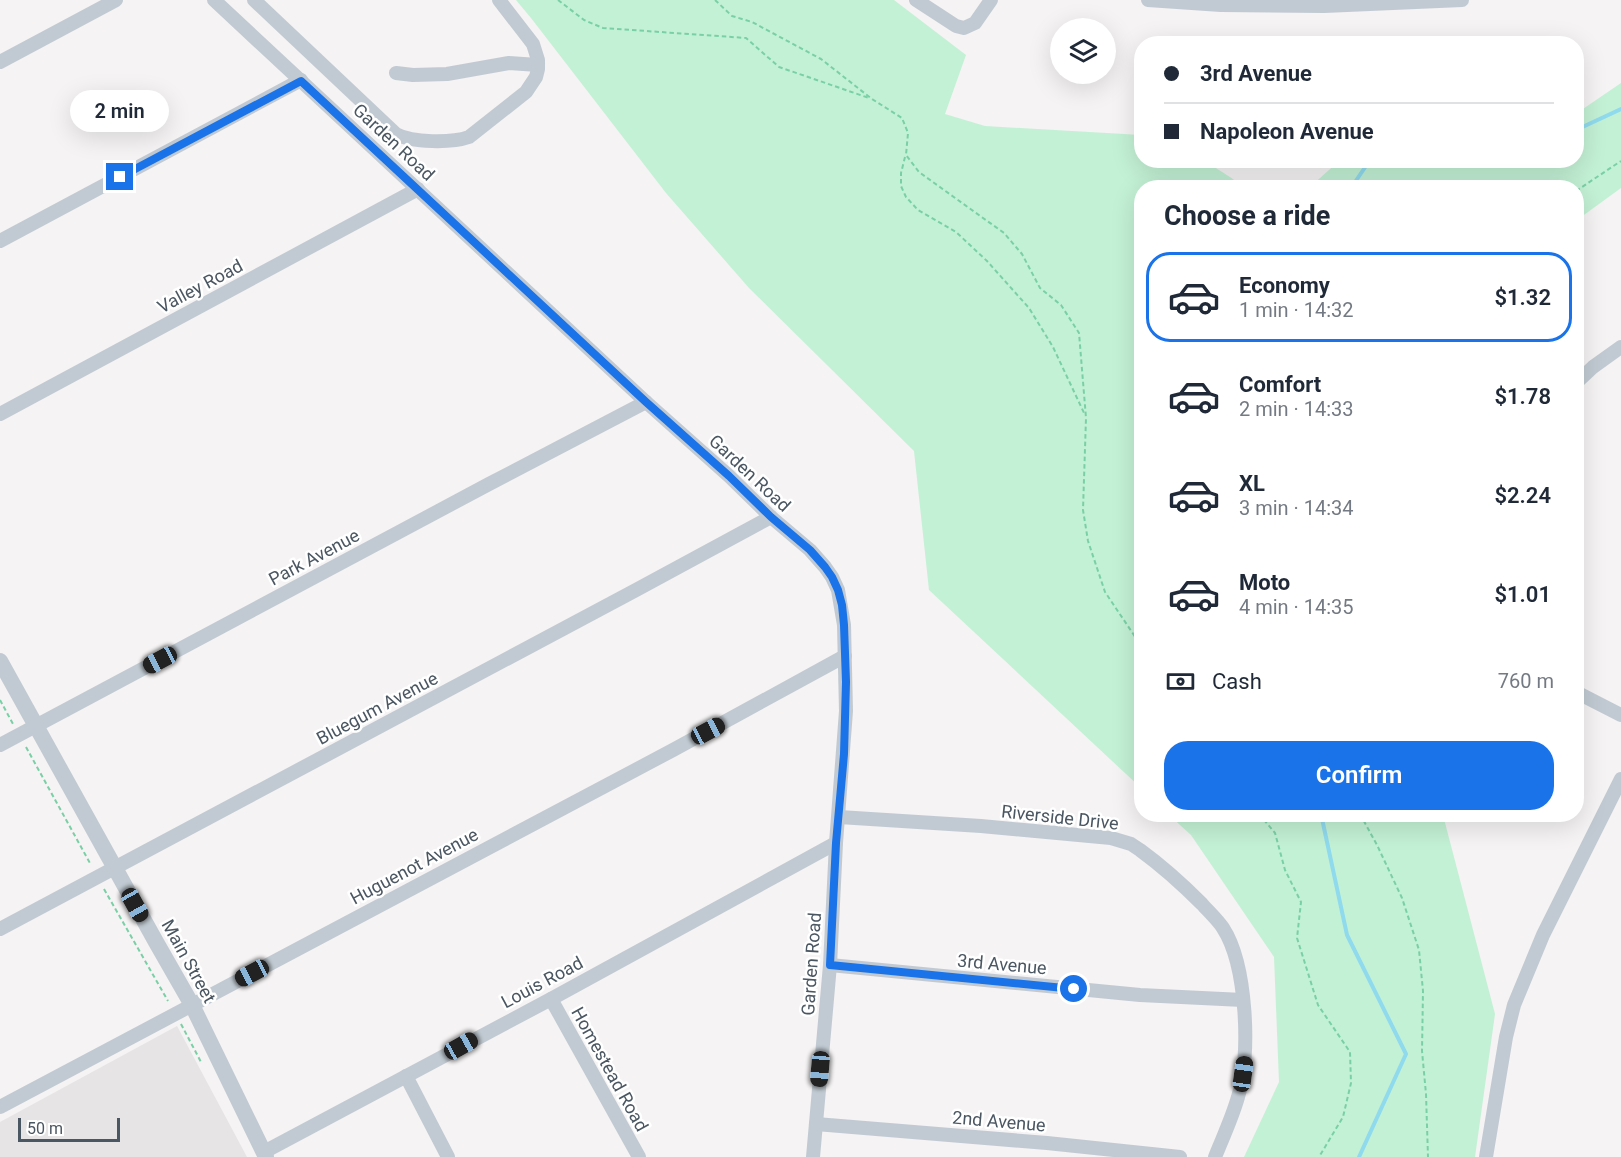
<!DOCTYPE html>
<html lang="en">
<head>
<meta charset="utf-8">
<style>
	body { margin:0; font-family:Roboto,sans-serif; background:#f6f6f7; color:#1f2937; height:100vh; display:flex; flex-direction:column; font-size:22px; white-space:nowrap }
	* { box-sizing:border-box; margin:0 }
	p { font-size:20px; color:#747a83 }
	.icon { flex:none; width:33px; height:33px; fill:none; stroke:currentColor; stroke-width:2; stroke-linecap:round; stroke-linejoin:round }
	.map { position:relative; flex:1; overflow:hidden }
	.sheet { position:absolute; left:1134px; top:180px; width:450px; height:642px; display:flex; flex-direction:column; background:#fff; border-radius:24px; box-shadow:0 6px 24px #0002 }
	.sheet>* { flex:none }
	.guide { position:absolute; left:1134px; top:36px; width:450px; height:132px; border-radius:24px; box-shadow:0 6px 24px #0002; display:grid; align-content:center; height:132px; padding:0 30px; background:#fff }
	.tools { position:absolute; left:1050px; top:18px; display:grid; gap:12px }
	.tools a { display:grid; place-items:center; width:66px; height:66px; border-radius:50%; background:#fff; box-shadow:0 6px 24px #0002; font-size:30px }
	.scale { position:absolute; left:18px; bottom:15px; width:102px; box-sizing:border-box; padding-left:6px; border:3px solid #4a5661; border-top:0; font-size:16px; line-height:21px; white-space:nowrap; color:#4a5661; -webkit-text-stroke:4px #fff; paint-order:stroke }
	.end { position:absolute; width:27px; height:27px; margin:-14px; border:8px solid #1a73e8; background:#fff; box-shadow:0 0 0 3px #fff }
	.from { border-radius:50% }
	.bubble { position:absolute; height:42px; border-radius:21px; background:#fff; box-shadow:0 6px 24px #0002; font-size:20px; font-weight:600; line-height:42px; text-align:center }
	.car { position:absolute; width:18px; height:36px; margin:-18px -9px; border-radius:8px; box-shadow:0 0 4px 2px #0007; background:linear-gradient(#222 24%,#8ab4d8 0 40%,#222 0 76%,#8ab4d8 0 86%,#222 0) }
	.guide b { display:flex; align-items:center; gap:21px; height:57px; font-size:22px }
	.guide b+b { border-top:2px solid #e0e1e3 }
	.guide i { width:15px; height:15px; background:#1f2937 }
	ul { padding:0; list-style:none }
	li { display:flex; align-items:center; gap:18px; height:90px; margin:0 12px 9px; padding:0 18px; border:3px solid transparent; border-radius:24px }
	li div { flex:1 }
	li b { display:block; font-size:22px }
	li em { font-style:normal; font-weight:600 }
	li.on { border-color:#1a73e8 }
	li>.icon { width:54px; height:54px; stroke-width:1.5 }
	h2 { padding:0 30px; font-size:27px; line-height:72px }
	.pay { display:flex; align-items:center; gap:15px; height:66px; padding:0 30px; font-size:22px }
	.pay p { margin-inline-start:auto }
	.cta { display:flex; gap:12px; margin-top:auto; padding:12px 30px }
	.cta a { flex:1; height:69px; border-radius:24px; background:#1a73e8; color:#fff; font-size:24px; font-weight:600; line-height:69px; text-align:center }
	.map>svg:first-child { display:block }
</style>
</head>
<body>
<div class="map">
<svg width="1621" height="1157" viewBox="0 0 1621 1157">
	<rect width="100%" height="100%" fill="#f5f3f3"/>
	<polygon fill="#e6e4e5" points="177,1026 247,1157 0,1157 0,1122"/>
	<g fill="#c3f1d5">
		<polygon points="516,0 894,0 966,55 945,114 985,126 1141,135 1142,160 1205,161 1233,179 1240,187 1142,188 1141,788 929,590 914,451 749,288 666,193 531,18"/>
		<polygon points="1621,83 1621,188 1577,220 1576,188 1310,187 1339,161 1576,160 1577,113"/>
		<polygon points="1169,815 1443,815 1495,1014 1475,1157 1244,1157 1279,1082 1274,957 1191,835"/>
	</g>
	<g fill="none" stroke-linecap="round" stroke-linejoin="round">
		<g stroke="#90daee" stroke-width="4">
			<polyline points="1576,130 1621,109"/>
			<polyline points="1351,188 1370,160"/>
			<polyline points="1321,814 1347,935 1406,1054 1359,1157"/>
		</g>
		<g stroke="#7ad0a6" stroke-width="2" stroke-dasharray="4.5 3" stroke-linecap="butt">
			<polyline points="558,0 584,20 603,28 746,38 779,67 869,98"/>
			<polyline points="715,0 732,16 752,22 821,59 872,99 902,118 908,133 906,155 919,172 1004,233 1022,254 1040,288 1061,305 1079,333 1086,418 1083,510 1088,541 1105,592 1142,647"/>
			<polyline points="905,157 901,173 901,186 906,197 918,210 956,232 987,261 1029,308 1053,347 1085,415"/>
			<polyline points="1576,191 1621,161"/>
			<polyline points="0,700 13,724"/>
			<polyline points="26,747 91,865"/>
			<polyline points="1259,814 1275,833 1285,870 1301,902 1297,938 1318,1005 1350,1052 1351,1083 1343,1117 1319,1157"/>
			<polyline points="1360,814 1377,845 1402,898 1419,950 1423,991 1422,1051 1426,1094 1428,1157"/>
			<polyline points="104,889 168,1001"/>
			<polyline points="181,1024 201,1062"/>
		</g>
		<g stroke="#c1cad2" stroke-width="14">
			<polyline points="214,0 646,402 729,476 771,517 810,550 825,567 832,577 838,590 844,625 846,711 836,843 830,965 813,1157"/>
			<path d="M254 0 396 134C412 143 452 143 469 137L526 92 536 77 538 69V60L533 44 499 0"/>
			<polyline points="916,0 956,26 964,28 975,23 991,0"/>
			<polyline points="1148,0 1221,5 1324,6 1462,0"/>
			<polyline points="0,62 116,0"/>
			<polyline points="396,73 413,75 447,74 509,63 538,65"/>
			<polyline points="0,241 301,80"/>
			<polyline points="1576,383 1593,367 1621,347"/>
			<polyline points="0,414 418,189"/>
			<polyline points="1576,692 1621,715"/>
			<polyline points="0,745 489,484 646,402"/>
			<path d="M839 817 981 826 1111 838 1131 844 1140 850C1162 866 1183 885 1202 904 1209 912 1217 919 1223 928 1247 965 1251 1056 1238 1097 1232 1118 1223 1137 1215 1157"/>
			<polyline points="0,929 636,590 771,517"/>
			<polyline points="830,965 1140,995 1243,1000"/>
			<polyline points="551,999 639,1157"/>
			<polyline points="406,1076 448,1157"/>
			<polyline points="0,1107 673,750 845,656"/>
			<polyline points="816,1124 1047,1143 1180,1157"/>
			<polyline points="264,1152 551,999 836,843"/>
			<polyline points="1486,1157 1506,1037 1514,1005 1543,935 1621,779"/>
		</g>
		<polyline stroke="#c1cad2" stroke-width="16" points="0,661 156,942 192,1005 266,1157"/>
	</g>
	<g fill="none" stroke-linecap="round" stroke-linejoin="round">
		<polyline stroke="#1a73e8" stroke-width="8" points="120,177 301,81 646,402 729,476 771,517 810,550 825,567 832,577 838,590 842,605 844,625 846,682 844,754 836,843 830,965 1074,989"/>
	</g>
	<g text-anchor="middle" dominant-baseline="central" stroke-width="5" stroke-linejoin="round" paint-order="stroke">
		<g font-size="18" fill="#4a5661" stroke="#fff">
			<text transform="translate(394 142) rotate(43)">Garden Road</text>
			<text transform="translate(200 286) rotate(-28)">Valley Road</text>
			<text transform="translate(750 473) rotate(43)">Garden Road</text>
			<text transform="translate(314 557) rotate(-28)">Park Avenue</text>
			<text transform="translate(377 708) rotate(-28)">Bluegum Avenue</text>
			<text transform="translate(1060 817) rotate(6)">Riverside Drive</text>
			<text transform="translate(414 866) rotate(-28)">Huguenot Avenue</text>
			<text transform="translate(189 961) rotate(61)">Main Street</text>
			<text transform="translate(811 964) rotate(-86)">Garden Road</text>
			<text transform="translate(1002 964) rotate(5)">3rd Avenue</text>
			<text transform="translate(542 982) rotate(-28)">Louis Road</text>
			<text transform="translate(610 1069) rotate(61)">Homestead Road</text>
			<text transform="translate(999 1121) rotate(5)">2nd Avenue</text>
		</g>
	</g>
</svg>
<div class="tools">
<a><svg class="icon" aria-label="layers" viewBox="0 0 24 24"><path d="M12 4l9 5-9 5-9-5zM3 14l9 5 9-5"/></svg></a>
</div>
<div class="scale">50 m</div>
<i class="end from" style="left:1074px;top:989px"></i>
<i class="end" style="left:120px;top:177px"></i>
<div class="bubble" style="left:70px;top:90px;width:99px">2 min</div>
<i class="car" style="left:160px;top:660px;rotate:242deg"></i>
<i class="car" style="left:708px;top:731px;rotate:62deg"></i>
<i class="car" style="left:135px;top:905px;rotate:151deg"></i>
<i class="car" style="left:252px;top:973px;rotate:242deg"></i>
<i class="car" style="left:461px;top:1046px;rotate:61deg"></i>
<i class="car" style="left:820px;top:1069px;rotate:185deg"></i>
<i class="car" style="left:1243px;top:1074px;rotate:8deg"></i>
<div class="guide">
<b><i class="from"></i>3rd Avenue</b>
<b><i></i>Napoleon Avenue</b>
</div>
<section class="sheet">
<h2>Choose a ride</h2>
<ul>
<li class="on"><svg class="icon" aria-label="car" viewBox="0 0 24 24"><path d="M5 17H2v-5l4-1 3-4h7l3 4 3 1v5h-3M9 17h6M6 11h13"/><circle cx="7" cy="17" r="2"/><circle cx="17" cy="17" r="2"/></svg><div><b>Economy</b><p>1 min · 14:32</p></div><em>$1.32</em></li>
<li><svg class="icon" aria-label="car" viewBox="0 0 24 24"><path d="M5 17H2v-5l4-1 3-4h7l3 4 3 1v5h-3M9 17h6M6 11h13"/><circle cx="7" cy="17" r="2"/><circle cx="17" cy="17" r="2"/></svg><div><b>Comfort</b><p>2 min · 14:33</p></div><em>$1.78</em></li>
<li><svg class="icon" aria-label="car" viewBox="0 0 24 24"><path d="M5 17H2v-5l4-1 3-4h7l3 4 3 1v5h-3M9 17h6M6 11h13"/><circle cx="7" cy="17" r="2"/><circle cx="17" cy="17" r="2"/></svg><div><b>XL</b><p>3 min · 14:34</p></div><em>$2.24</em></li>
<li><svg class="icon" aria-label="car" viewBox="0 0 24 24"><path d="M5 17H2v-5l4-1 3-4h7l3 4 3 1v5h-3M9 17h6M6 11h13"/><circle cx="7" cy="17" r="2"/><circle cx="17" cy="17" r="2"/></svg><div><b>Moto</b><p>4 min · 14:35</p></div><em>$1.01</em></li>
</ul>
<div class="pay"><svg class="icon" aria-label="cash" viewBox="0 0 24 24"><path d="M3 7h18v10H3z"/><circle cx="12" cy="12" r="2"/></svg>Cash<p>760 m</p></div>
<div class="cta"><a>Confirm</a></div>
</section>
</div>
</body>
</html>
